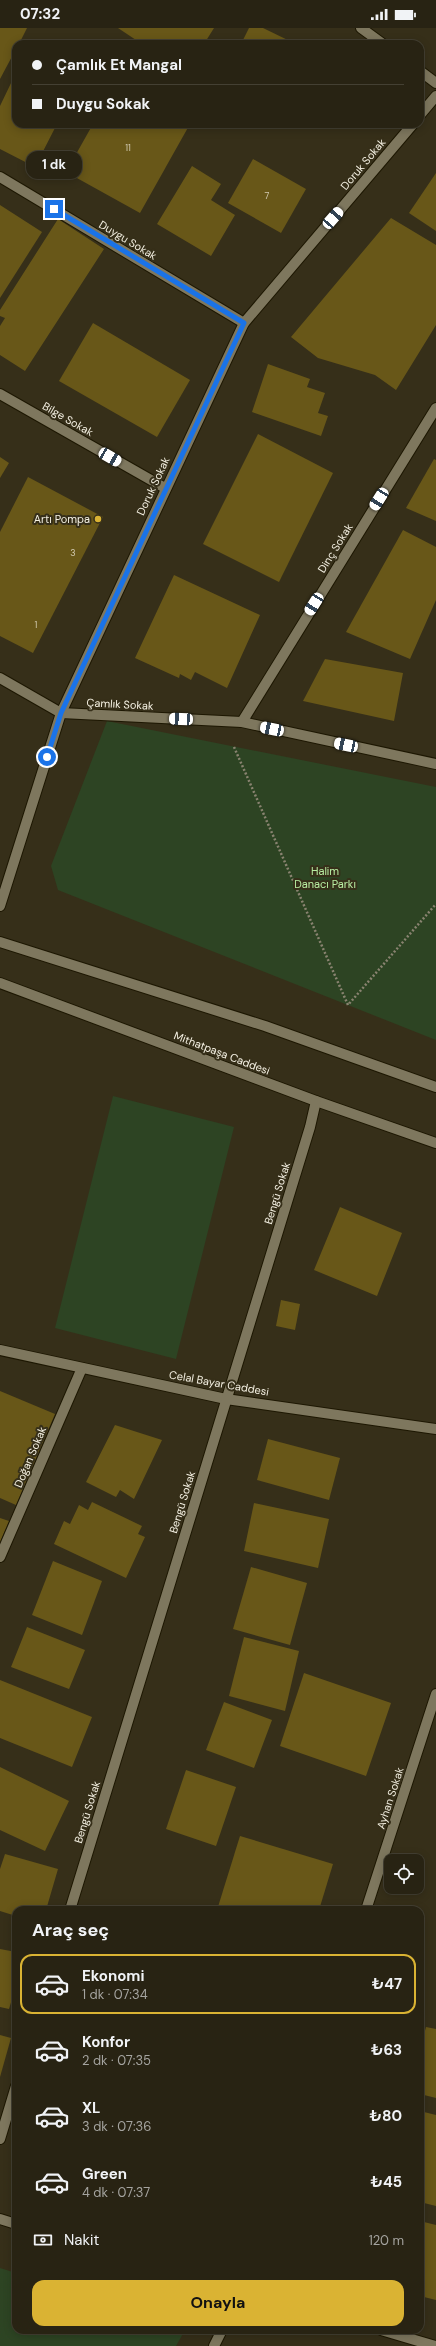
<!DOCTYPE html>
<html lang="tr">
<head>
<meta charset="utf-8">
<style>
	body { margin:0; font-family:"DM Sans",sans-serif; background:#342f21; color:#f1f3f6; height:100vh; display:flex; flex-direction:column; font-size:15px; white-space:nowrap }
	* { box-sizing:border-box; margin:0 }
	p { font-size:13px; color:#a5a4a0 }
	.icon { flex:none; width:22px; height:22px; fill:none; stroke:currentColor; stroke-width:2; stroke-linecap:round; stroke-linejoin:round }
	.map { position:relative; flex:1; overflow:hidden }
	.panel { position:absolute; left:12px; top:1878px; width:412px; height:428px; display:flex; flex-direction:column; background:#282313; border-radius:12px; box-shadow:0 2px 10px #0003,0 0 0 1px #444033 }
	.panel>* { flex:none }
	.hud { position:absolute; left:12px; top:12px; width:412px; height:88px; border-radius:12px; box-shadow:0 2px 10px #0003,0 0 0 1px #444033; display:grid; align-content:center; height:88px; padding:0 20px; background:#282313 }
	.buttons { position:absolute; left:384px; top:1826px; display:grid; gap:8px }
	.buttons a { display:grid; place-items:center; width:40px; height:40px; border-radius:8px; background:#282313; box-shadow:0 2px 10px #0003,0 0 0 1px #444033; font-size:20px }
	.end { position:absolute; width:18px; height:18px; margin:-9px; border:5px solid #1a73e8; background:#fff; box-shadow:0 0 0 2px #fff }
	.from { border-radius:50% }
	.bubble { position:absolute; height:28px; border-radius:12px; background:#282313; box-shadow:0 2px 10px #0003,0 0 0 1px #444033; font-size:13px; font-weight:700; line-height:28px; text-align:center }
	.car { position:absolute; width:12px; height:24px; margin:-12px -6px; border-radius:5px; box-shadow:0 0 3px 1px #0007; background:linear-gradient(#fff 24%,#345 0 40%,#fff 0 76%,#345 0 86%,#fff 0) }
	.hud b { display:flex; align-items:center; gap:14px; height:38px; font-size:15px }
	.hud b+b { border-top:1px solid #444033 }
	.hud i { width:10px; height:10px; background:#f1f3f6 }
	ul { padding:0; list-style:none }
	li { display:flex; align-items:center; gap:12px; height:60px; margin:0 8px 6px; padding:0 12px; border:2px solid transparent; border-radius:12px }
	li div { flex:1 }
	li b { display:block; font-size:15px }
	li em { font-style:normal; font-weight:700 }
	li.selected { border-color:#dab333 }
	li>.icon { width:36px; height:36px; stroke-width:1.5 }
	h2 { padding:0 20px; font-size:18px; line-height:48px }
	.pay { display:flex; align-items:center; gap:10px; height:44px; padding:0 20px; font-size:15px }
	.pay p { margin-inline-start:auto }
	.button { display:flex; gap:8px; margin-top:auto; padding:8px 20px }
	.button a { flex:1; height:46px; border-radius:12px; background:#dab333; color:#111; font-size:16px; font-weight:700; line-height:46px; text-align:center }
	.status { display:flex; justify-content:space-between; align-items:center; height:28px; padding:0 20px; background:#282313; direction:ltr }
	.status svg { height:11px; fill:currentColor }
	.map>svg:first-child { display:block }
</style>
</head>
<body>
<div class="status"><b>07:32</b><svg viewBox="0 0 49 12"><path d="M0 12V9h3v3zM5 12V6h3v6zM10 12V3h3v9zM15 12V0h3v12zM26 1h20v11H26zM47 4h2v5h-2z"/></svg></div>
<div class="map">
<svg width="436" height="2318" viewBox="0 0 436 2318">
	<rect width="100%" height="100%" fill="#362f19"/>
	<g fill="#2d4423">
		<polygon points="107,693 436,759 436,1012 58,862 51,838"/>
		<polygon points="113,1068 234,1099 176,1331 55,1300"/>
		<polygon points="0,2240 16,2245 16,2302 185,2302 176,2318 0,2318"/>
	</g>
	<g fill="#685718">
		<polygon points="0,0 27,0 19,16 16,16 16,21 0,51"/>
		<polygon points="118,0 214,0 204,16 142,16"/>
		<polygon points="249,0 263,0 296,16 241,16"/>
		<polygon points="12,53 16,55 16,96 57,96 35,139 0,121 0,78"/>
		<polygon points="93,96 190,96 140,185 66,144"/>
		<polygon points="253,131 306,161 281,205 228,175"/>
		<polygon points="192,138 221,156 211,172 235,187 211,228 157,196"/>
		<polygon points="436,145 436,203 409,185"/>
		<polygon points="0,177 42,204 0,270"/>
		<polygon points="391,190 436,217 436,297 396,362 375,347 318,330 291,309"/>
		<polygon points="58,191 104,221 25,343 0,327 0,298 5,290 0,288 0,282"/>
		<polygon points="93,295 190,352 157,409 59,353"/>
		<polygon points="268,336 310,351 307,359 325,365 318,385 328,388 321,408 252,384"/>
		<polygon points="258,406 333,445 279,554 203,516"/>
		<polygon points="0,429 9,435 0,450"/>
		<polygon points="434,431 436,432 436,493 406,480"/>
		<polygon points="28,449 103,489 33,625 0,608 0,504"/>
		<polygon points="403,502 436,519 436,572 410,631 346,604"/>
		<polygon points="174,547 260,587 227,660 195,644 191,652 180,646 179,650 135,630"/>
		<polygon points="325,631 403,645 394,693 303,673"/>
		<polygon points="340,1179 402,1205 377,1268 314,1242"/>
		<polygon points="281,1272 300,1276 295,1302 276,1298"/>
		<polygon points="0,1363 55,1386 16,1477 0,1470"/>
		<polygon points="115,1397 162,1412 134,1471 120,1462 116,1469 86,1454"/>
		<polygon points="268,1411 340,1430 329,1472 257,1452"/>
		<polygon points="92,1474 142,1498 138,1506 145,1509 126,1550 54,1516 64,1493 70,1496 79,1477 88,1482"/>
		<polygon points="254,1475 329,1491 318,1540 244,1523"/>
		<polygon points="0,1490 9,1493 0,1514"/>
		<polygon points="53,1533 102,1553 82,1607 32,1587"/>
		<polygon points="251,1539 307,1555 290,1617 233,1601"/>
		<polygon points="27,1599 85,1622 69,1661 11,1639"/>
		<polygon points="244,1609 299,1623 285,1683 229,1668"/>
		<polygon points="304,1645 391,1675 366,1748 280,1718"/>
		<polygon points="0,1652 92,1689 72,1739 0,1710"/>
		<polygon points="224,1674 272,1692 254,1740 206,1722"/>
		<polygon points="0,1739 69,1773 45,1823 0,1802"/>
		<polygon points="186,1742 236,1759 216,1818 166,1801"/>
		<polygon points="240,1808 333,1836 319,1882 217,1882"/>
		<polygon points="5,1826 58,1841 46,1882 16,1882 16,1888 0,1883 0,1841"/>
		<polygon points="0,1921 16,1924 16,1958 9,1981 0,1979"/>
		<polygon points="426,1999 436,2001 436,2070 420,2066 420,2022"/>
		<polygon points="0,2007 11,2010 0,2049"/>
		<polygon points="420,2083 436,2087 436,2178 420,2174"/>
		<polygon points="420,2193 436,2197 436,2272 420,2268"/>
	</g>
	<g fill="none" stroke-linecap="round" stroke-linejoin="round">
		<g stroke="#1d1702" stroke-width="12">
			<g id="minor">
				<polyline points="361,0 383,16"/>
				<polyline points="420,43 436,55"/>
				<polyline points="420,87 436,68"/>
				<polyline points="0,149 244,295"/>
				<polyline points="0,366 165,460"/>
				<polyline points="0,650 61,685 242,694 436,736"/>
				<polyline points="242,694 436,380"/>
				<polyline points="0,878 61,685 244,295 413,96"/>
				<polyline points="0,914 265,998 436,1059"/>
				<polyline points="0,955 316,1073 436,1115"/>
				<polyline points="0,1322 226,1371 436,1401"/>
				<polyline points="0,1529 82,1340"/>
				<polyline points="70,1882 310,1099 316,1073"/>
				<polyline points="366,1882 436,1666"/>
				<polyline points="0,2111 16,2058"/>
				<polyline points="0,2191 16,2196"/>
				<polyline points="381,2302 435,2318"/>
				<polyline points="214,2318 222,2302"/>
			</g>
		</g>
		<polyline stroke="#898370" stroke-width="2.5" stroke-dasharray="2 2" stroke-linecap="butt" points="234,719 348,977 436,876"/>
		<use href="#minor" stroke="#7e775e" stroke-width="10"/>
	</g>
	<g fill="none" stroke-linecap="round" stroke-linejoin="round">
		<polyline stroke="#1a73e8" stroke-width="5" points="47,729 61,685 244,295 54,181"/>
	</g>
	<circle fill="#dab333" stroke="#362f19" stroke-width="1.5" cx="98" cy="491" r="4"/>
	<g text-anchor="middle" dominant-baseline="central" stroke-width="4" stroke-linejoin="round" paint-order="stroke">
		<g font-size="9" fill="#d2cab0">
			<text x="128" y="120">11</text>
			<text x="267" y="168">7</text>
			<text x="73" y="525">3</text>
			<text x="36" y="597">1</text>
		</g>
		<g font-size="11" fill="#f5f1e3" stroke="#362f19">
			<text transform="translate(363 136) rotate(-50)">Doruk Sokak</text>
			<text transform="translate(128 212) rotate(31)">Duygu Sokak</text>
			<text transform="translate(68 391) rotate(30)">Bilge Sokak</text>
			<text transform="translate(153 458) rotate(-65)">Doruk Sokak</text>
			<text transform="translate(335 520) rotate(-58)">Dinç Sokak</text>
			<text transform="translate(120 676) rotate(3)">Çamlık Sokak</text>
			<text transform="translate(222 1025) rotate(21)">Mithatpaşa Caddesi</text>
			<text transform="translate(277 1165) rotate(-73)">Bengü Sokak</text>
			<text transform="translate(219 1355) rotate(10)">Celal Bayar Caddesi</text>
			<text transform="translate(30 1429) rotate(-67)">Doğan Sokak</text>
			<text transform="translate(182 1474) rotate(-73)">Bengü Sokak</text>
			<text transform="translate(390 1770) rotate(-72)">Ayhan Sokak</text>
			<text transform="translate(87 1784) rotate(-73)">Bengü Sokak</text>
		</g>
		<g font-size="11" fill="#f5f1e3" stroke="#362f19" text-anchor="end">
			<text x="90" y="491">Artı Pompa</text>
		</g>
		<g font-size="11" fill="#b8eda2" stroke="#362f19">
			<text x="325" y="843">Halim<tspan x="325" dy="13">Danacı Parkı</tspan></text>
		</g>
	</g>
</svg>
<div class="buttons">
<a><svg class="icon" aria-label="locate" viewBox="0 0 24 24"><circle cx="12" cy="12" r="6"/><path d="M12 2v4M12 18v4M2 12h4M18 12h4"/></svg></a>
</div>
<i class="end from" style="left:47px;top:729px"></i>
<i class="end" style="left:54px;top:181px"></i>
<div class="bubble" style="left:26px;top:123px;width:56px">1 dk</div>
<i class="car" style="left:333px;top:190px;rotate:41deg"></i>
<i class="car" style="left:110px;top:429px;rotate:120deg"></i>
<i class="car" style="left:379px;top:471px;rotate:212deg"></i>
<i class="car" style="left:314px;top:576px;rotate:212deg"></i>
<i class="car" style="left:181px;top:691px;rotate:273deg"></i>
<i class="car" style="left:272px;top:701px;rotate:282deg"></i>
<i class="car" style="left:346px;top:717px;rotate:282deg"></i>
<div class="hud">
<b><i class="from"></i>Çamlık Et Mangal</b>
<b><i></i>Duygu Sokak</b>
</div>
<section class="panel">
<h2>Araç seç</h2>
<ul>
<li class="selected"><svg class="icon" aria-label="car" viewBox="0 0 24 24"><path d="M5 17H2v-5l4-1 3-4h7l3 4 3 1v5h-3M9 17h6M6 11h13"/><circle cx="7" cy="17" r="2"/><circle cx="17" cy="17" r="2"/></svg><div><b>Ekonomi</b><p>1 dk · 07:34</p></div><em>₺47</em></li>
<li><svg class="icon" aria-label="car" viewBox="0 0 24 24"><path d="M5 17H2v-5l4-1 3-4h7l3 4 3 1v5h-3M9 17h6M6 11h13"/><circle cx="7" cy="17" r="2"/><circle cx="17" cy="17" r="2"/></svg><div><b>Konfor</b><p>2 dk · 07:35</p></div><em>₺63</em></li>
<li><svg class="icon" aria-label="car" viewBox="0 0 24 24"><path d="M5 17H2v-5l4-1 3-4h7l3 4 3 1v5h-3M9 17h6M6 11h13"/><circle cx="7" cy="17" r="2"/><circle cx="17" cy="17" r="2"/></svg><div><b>XL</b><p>3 dk · 07:36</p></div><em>₺80</em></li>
<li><svg class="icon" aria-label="car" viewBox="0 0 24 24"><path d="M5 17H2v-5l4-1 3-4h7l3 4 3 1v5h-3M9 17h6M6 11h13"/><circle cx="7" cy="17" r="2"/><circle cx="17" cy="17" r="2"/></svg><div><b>Green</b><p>4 dk · 07:37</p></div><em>₺45</em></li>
</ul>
<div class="pay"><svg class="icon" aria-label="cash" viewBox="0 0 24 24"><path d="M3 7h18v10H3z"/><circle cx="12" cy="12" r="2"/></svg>Nakit<p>120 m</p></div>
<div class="button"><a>Onayla</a></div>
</section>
</div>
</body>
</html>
